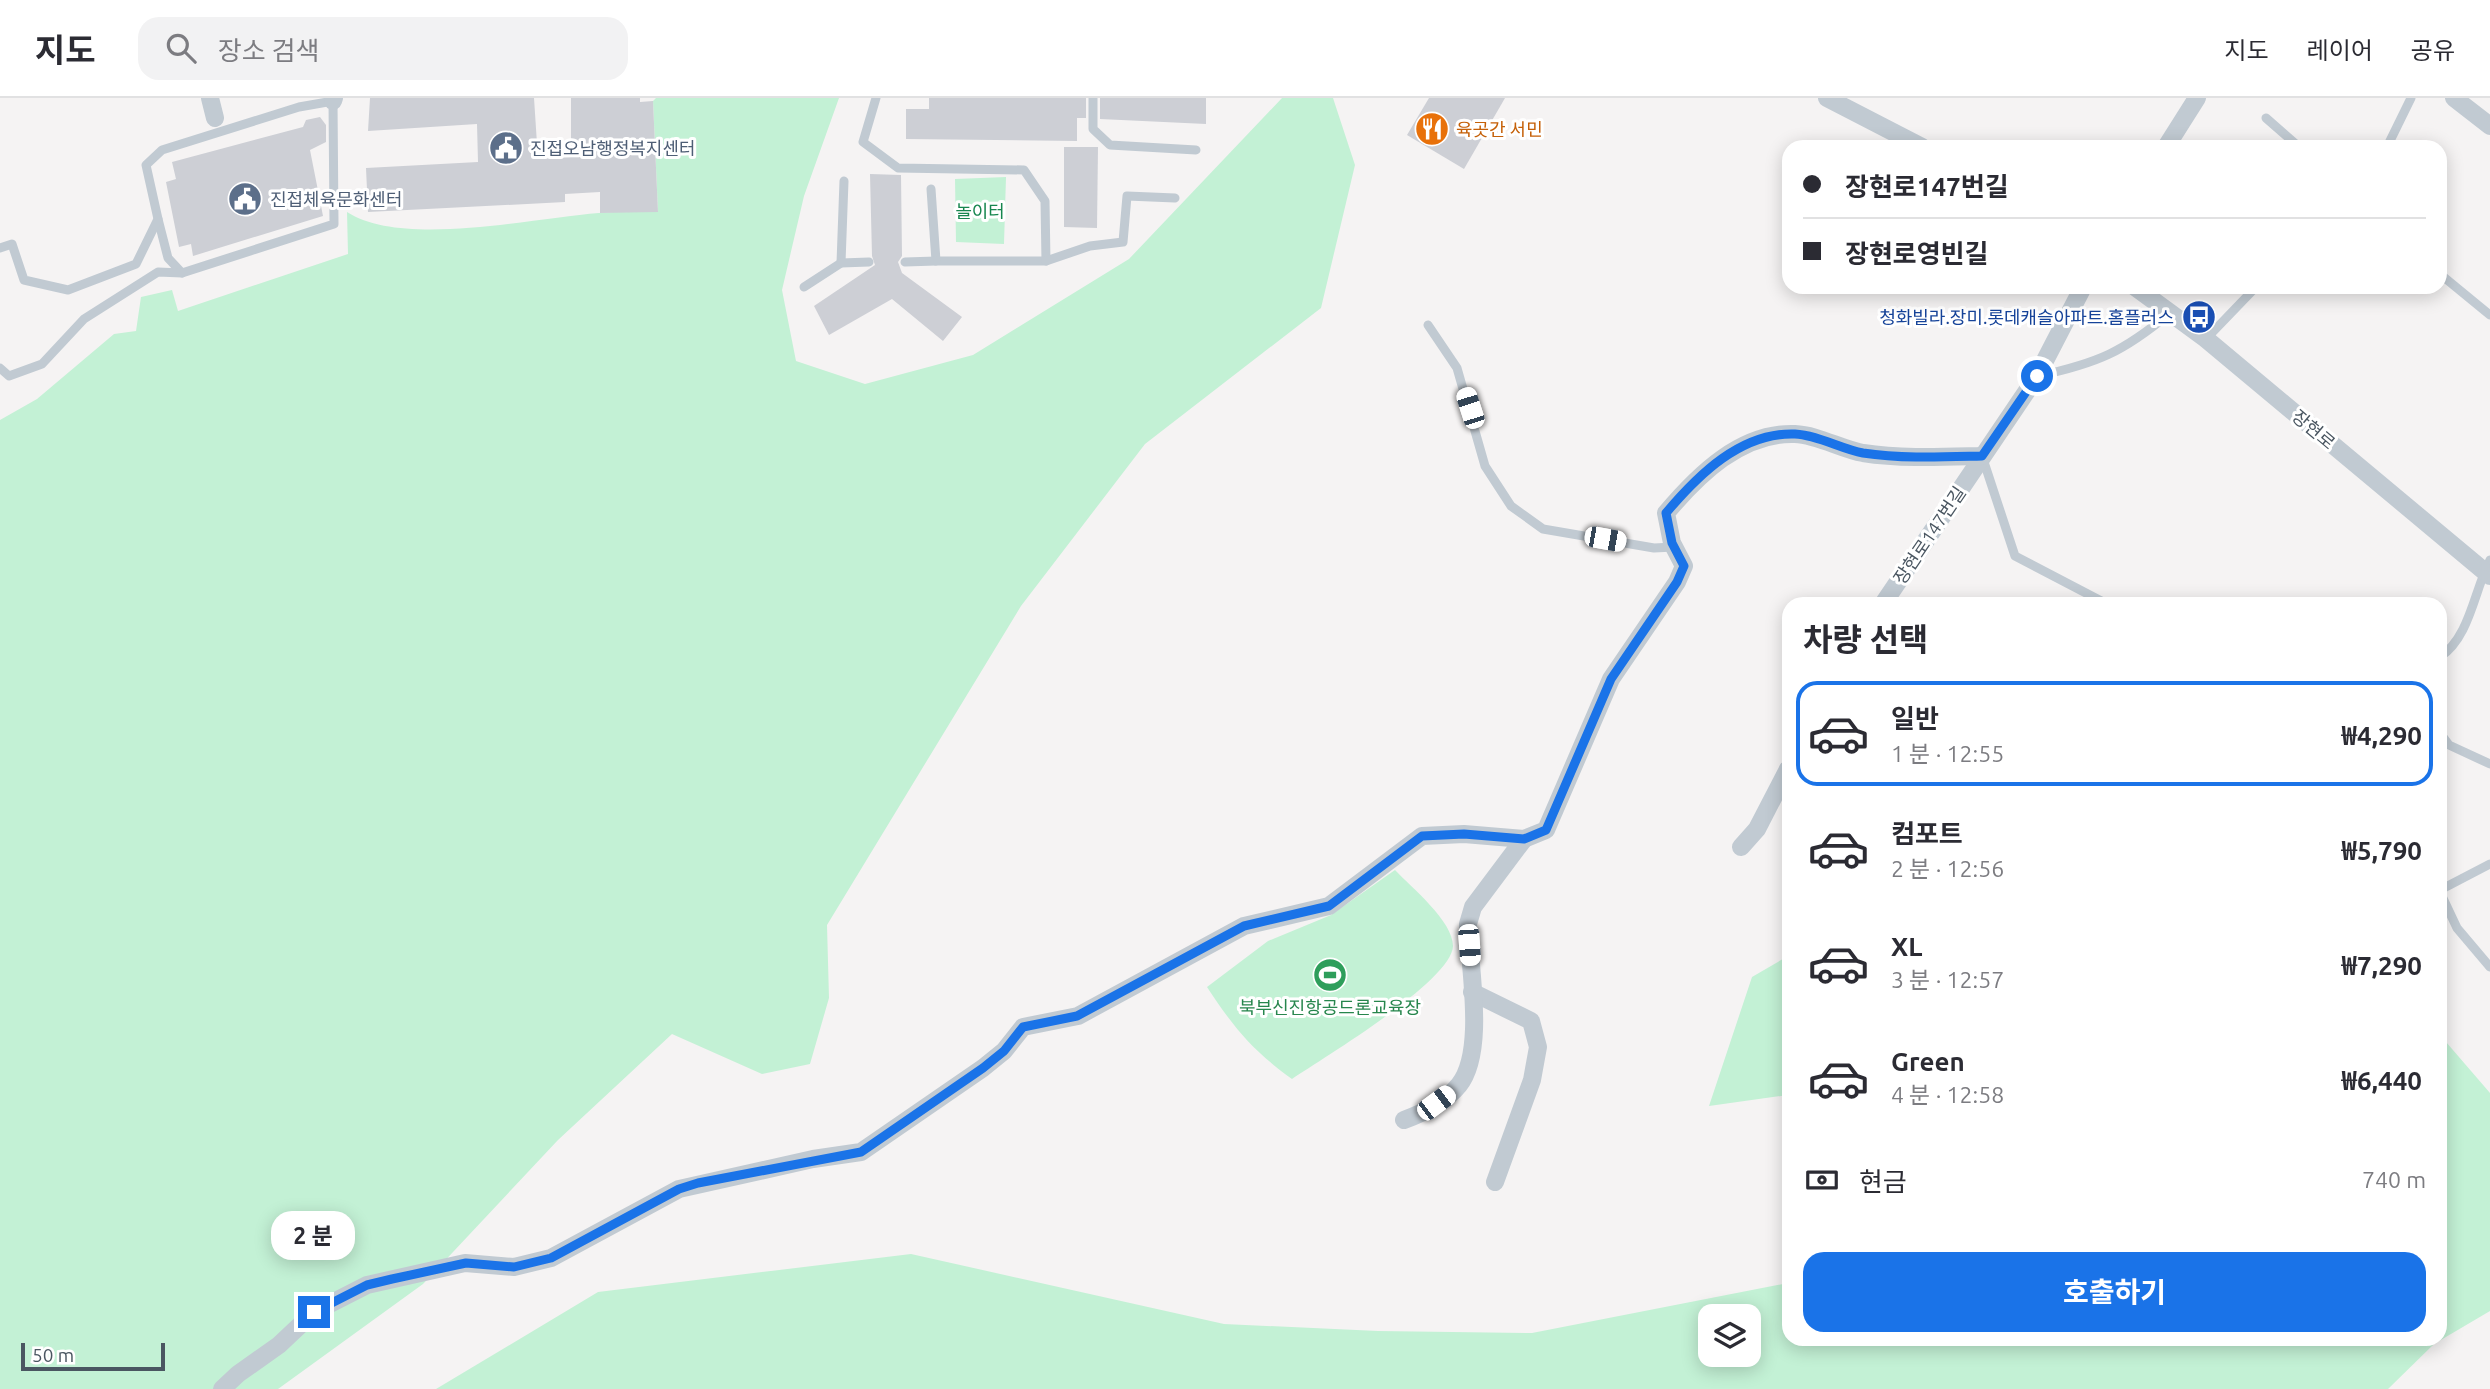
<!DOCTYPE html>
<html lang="ko">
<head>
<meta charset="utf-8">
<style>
	body { margin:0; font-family:Ubuntu,"Noto Sans KR",sans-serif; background:#f2f2f3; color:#2b2b33; height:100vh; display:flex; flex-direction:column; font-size:26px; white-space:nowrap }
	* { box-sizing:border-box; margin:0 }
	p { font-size:23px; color:#7c7c81 }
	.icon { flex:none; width:38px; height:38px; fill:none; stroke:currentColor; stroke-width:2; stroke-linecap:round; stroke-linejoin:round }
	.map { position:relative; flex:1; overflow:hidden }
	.details { position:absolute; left:1782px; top:499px; width:665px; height:749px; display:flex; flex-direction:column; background:#fff; border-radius:21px; box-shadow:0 4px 18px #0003 }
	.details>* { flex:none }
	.guide { position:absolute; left:1782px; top:42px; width:665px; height:154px; border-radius:21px; box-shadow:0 4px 18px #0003; display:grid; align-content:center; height:154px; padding:0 21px; background:#fff }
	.fabs { position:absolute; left:1698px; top:1206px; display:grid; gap:14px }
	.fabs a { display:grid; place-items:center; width:63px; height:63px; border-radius:14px; background:#fff; box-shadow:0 4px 18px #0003; font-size:35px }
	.scale { position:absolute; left:21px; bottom:18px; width:144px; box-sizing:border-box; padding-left:7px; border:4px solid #4a5661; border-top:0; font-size:19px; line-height:24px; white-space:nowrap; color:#4a5661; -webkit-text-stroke:5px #fff; paint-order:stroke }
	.end { position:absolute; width:32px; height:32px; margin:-16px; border:9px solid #1a73e8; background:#fff; box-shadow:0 0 0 4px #fff }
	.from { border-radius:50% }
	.bubble { position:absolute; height:49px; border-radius:21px; background:#fff; box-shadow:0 4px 18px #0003; font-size:23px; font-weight:700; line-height:49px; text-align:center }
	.car { position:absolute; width:21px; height:42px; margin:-21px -10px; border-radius:9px; box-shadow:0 0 5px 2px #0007; background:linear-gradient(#fff 24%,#345 0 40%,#fff 0 76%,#345 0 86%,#fff 0) }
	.guide b { display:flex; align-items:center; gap:24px; height:66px; font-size:26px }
	.guide b+b { border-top:2px solid #e1e1e2 }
	.guide i { width:18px; height:18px; background:#2b2b33 }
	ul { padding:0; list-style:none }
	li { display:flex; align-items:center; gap:21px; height:105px; margin:0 14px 10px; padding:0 7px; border:4px solid transparent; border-radius:21px }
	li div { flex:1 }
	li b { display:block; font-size:26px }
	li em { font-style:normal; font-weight:700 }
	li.on { border-color:#1a73e8 }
	li>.icon { width:63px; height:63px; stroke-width:1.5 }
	h2 { padding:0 21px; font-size:32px; line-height:84px }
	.pay { display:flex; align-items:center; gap:18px; height:77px; padding:0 21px; font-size:26px }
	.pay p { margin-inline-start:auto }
	.button { display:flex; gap:14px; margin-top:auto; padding:14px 21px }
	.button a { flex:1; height:80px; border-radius:21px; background:#1a73e8; color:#fff; font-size:28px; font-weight:700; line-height:80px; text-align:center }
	header { display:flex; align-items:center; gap:42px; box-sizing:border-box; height:98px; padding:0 35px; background:#fff; border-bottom:2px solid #e1e1e2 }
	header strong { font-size:33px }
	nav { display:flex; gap:38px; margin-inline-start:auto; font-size:24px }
	.search { width:490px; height:63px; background:#f2f2f3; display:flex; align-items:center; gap:18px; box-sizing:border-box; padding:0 24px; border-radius:21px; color:#7c7c81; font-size:26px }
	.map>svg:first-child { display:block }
</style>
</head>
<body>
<header>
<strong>지도</strong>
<div class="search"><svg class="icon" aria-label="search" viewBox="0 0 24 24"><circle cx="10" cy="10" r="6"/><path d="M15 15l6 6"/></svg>장소 검색</div>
<nav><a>지도</a><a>레이어</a><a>공유</a></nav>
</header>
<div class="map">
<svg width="2490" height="1291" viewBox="0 0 2490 1291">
	<rect width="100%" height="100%" fill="#f5f3f3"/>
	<g fill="#c3f1d5" fill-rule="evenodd">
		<path d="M656 0H839L804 98 782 192 796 263 865 286 973 257 1129 161 1282 0H1333L1355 67 1321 210 1145 346 1021 508 827 827 829 900 810 966 762 976 672 936 558 1042 423 1186 278 1291H0V322L37 301 114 236 136 233 141 199 172 192 178 213 348 156 347 114C402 150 533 120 599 115 618 113 638 114 658 114L653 3Z"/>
		<polygon points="1006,79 1004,146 956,144 955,81"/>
		<path d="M1395 772C1412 790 1453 823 1453 848 1452 883 1323 960 1292 981 1252 952 1234 930 1207 889L1268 843 1331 817Z"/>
		<polygon points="1788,858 1788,997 1709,1008 1752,879"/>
		<path d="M2440 937 2490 995V1213L2434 1246 2388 1291H436L598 1194 911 1156 1224 1226 1378 1233 1532 1235 1788 1185V1241H2440ZM1710 1218H1748V1256H1710Z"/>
	</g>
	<g fill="#cdcfd5">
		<polygon points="370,0 534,0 538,61 571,59 571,0 640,0 640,4 653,3 658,114 600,115 600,94 565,96 565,104 368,114 366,70 478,64 477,26 368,33"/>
		<polygon points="929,0 1086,0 1086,20 1077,20 1077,43 906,41 906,11 929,11"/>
		<polygon points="1100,0 1206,0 1206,26 1100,21"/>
		<polygon points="1429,0 1505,0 1464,71 1407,37"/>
		<polygon points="320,19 326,27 326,44 310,52 323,118 193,158 191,146 179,149 166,84 176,81 172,64 303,29 306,22"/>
		<polygon points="1064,49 1098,49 1097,130 1064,129"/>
		<polygon points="870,76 901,77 902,158 898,164 902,175 962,219 943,243 892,201 829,237 814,208 875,167 872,158"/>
	</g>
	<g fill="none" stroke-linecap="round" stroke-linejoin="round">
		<g stroke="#c1cad2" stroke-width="9">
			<polyline points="876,0 863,44 898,70 1024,72 1045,103 1046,163 936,163 931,91"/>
			<polyline points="1093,0 1093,31 1110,47 1196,52"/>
			<polyline points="2266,20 2299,49"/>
			<polyline points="2387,49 2411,0"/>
			<polyline points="158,121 168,160 182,175"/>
			<polyline points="0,150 12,146 24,182 68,192 136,166 158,121 146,67 162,52 299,9 333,3 334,126 182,175 158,174 84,221 42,266 9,278 0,270"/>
			<polyline points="1046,163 1090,148 1123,144 1127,98 1175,100"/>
			<polyline points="905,164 936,163"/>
			<polyline points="841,165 844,83"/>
			<polyline points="2440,176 2490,217"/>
			<polyline points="804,189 841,165 869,164"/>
			<polyline points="1428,227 1457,270 1485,368 1511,408 1543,431 1654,450 1674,449"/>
			<polyline points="2206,241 2256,189"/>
			<path d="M2038 278C2098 265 2123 254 2170 215"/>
			<polyline points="1982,358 2015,458 2107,506"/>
			<path d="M2440 559C2470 539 2474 493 2490 462"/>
			<polyline points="2440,635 2449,647 2490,666"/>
			<polyline points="2440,792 2490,766"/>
			<polyline points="2440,794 2457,830 2490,869"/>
		</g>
		<g stroke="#c1cad2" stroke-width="18">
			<polyline points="210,0 215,20"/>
			<polyline points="1827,0 1922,49"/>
			<polyline points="2454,0 2490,28"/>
			<polyline points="333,3 334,0"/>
			<polyline points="2166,49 2197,0"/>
			<polyline points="2135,189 2206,241 2490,478"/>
			<polyline points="1883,506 2037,278 2083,189"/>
			<polyline points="1741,749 1757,731 1788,671"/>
			<polyline points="1472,894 1531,923 1538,949 1532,982 1495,1084"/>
			<path d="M1404 1022C1423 1015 1446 1003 1459 987 1486 953 1469 868 1468 826L1473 809 1524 741"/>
			<path d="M222 1291 238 1276 279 1247 314 1214 367 1187 465 1165 514 1169 551 1160 679 1091 813 1061 861 1054 983 970 1004 953 1023 929 1078 918 1244 828 1329 808 1422 738 1464 736 1524 741 1546 732 1611 581 1677 484 1684 468 1672 445 1666 415C1698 377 1741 334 1795 336 1818 337 1841 351 1863 355 1902 361 1942 359 1982 358"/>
		</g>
	</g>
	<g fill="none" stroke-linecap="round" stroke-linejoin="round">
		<path stroke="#1a73e8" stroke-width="9" d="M314 1214 367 1187 392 1181 466 1165 514 1169 551 1160 679 1091 698 1085 861 1054 983 970 1004 953 1023 929 1077 918 1244 828 1329 808 1422 738 1464 736 1524 741 1546 732 1611 581 1677 484 1684 468 1672 445 1666 415C1698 377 1741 334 1795 336 1818 337 1841 351 1863 355 1902 361 1943 359 1982 358L2037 278"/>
	</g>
	<defs>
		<g id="restaurant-disc" transform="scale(1.75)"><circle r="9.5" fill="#e8710a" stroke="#fff"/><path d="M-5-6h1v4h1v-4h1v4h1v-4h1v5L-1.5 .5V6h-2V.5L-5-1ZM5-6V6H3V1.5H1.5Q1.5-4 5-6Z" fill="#fff"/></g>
		<g id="civic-disc" transform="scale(1.75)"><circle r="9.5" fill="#5c6f8a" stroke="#fff"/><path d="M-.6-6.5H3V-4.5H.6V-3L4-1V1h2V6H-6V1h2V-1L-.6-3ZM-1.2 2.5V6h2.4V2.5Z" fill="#fff"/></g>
		<g id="bus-disc" transform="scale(1.75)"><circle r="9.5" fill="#1a4fb4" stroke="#fff"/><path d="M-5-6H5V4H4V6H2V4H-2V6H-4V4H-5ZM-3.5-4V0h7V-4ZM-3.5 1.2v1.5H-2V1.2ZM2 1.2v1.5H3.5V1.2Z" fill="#fff"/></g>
		<g id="stadium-disc" transform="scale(1.75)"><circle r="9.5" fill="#2e9e5b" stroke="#fff"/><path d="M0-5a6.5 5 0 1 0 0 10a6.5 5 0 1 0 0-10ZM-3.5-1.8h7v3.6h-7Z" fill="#fff"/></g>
	</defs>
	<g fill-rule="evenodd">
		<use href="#restaurant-disc" x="1432" y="31"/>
		<use href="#civic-disc" x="506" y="50"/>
		<use href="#civic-disc" x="245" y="101"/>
		<use href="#bus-disc" x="2199" y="219"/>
		<use href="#stadium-disc" x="1330" y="877"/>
	</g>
	<g text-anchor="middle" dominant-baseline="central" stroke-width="6" stroke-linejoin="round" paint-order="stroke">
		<g font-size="18" fill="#c56008" stroke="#fff" text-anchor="start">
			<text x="1456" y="31">육곳간 서민</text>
		</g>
		<g font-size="18" fill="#4e5e75" stroke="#fff" text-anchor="start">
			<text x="530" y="50">진접오남행정복지센터</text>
			<text x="270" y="101">진접체육문화센터</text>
		</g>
		<g font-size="18" fill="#17864f" stroke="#fff">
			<text x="980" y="113">놀이터</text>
		</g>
		<g font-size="18" fill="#164399" stroke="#fff" text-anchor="end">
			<text x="2174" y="219">청화빌라.장미.롯데캐슬아파트.홈플러스</text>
		</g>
		<g font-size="18" fill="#4a5661" stroke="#fff">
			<text transform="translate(2314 331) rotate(40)">장현로</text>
			<text transform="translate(1929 437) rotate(-56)">장현로147번길</text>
		</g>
		<g font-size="18" fill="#27864d" stroke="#fff">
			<text x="1330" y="909">북부신진항공드론교육장</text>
		</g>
	</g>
</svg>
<div class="fabs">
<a><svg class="icon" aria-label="layers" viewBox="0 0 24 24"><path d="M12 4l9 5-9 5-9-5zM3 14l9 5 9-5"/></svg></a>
</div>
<div class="scale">50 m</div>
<i class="end from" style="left:2037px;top:278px"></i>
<i class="end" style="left:314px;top:1214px"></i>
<div class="bubble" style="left:271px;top:1113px;width:84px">2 분</div>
<i class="car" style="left:1470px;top:310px;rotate:342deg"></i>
<i class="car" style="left:1605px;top:441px;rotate:100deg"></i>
<i class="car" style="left:1469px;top:847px;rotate:176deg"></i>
<i class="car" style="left:1436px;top:1005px;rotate:53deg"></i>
<div class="guide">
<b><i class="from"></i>장현로147번길</b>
<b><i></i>장현로영빈길</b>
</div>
<section class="details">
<h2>차량 선택</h2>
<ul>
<li class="on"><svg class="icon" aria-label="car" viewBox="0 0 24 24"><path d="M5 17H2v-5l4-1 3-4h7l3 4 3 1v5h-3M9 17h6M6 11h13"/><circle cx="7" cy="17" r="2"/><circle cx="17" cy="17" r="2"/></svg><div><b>일반</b><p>1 분 · 12:55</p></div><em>₩4,290</em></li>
<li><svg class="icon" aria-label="car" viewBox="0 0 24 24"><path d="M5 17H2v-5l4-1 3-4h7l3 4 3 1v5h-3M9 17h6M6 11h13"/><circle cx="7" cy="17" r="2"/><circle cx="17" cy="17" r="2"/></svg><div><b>컴포트</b><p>2 분 · 12:56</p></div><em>₩5,790</em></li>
<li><svg class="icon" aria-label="car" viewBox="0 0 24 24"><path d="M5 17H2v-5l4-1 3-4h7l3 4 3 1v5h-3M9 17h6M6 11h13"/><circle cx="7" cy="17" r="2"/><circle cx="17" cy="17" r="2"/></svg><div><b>XL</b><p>3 분 · 12:57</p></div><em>₩7,290</em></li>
<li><svg class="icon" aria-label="car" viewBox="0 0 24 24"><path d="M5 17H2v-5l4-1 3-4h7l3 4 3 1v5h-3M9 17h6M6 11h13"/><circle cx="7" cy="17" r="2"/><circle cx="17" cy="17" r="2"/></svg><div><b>Green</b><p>4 분 · 12:58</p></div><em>₩6,440</em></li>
</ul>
<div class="pay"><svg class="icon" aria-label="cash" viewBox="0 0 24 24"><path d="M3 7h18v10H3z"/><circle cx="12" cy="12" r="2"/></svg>현금<p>740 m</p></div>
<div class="button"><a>호출하기</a></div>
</section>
</div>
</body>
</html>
